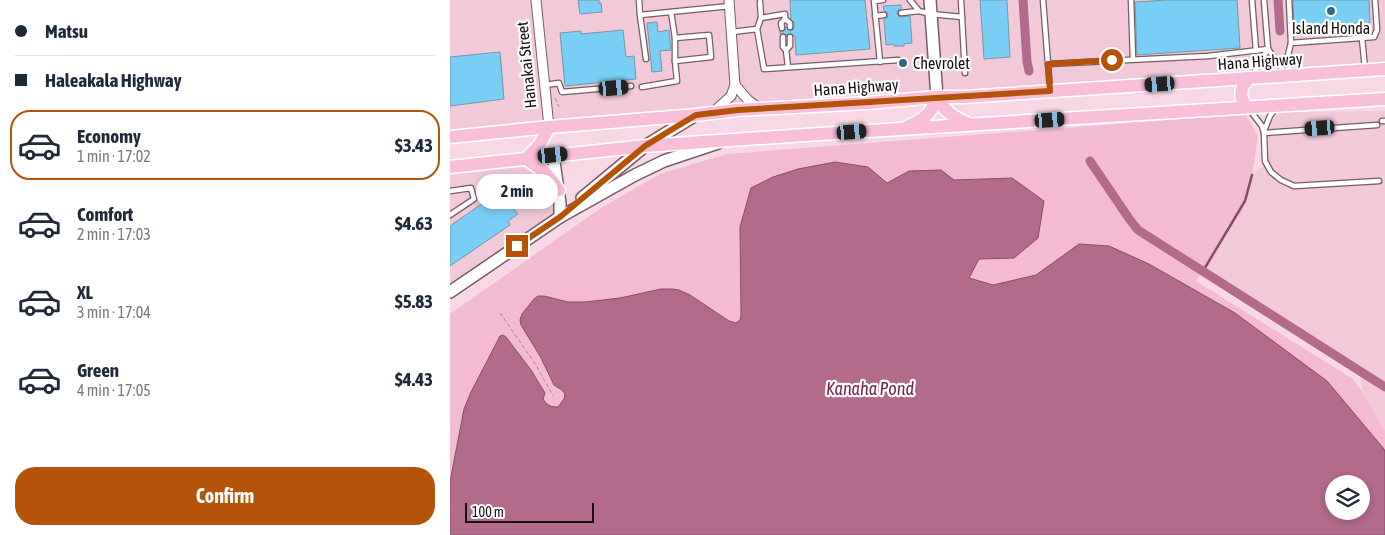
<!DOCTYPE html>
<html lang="en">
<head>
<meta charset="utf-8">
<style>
	body { margin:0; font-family:"Asap Condensed",sans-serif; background:#f6f6f7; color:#1f2937; height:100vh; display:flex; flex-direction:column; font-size:19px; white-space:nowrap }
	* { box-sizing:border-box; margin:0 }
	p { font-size:16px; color:#747a83 }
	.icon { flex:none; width:28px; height:28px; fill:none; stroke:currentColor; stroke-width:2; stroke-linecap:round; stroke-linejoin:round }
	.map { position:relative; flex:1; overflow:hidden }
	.drawer { display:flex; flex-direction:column; background:#fff; width:450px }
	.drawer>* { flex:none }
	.banner { display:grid; align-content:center; height:110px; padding:0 15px; background:#fff }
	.controls { position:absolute; left:875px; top:475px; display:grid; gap:10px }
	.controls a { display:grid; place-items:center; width:45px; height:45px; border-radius:50%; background:#fff; box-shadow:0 2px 8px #0003; font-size:25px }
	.scale { position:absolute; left:15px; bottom:12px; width:129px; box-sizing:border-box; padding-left:5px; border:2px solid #170d11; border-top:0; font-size:14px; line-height:18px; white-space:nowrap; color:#170d11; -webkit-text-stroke:4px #fff; paint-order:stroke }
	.end { position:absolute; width:22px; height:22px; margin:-11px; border:6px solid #b45309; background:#fff; box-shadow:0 0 0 2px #fff }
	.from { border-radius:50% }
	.bubble { position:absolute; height:35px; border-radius:18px; background:#fff; box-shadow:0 2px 8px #0003; font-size:16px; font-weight:700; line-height:35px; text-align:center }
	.car { position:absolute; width:15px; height:30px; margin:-15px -8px; border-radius:6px; box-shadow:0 0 4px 1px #0007; background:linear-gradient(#222 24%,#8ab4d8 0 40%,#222 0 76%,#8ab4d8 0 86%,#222 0) }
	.banner b { display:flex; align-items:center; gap:18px; height:48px; font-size:19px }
	.banner b+b { border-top:1px solid #e0e1e3 }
	.banner i { width:12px; height:12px; background:#1f2937 }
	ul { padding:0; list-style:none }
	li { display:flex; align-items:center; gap:15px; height:70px; margin:0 10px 8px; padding:0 5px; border:2px solid transparent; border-radius:20px }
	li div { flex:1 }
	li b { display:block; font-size:19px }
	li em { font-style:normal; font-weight:700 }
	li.on { border-color:#b45309 }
	li>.icon { width:45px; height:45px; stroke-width:1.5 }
	.cta { display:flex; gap:10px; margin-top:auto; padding:10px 15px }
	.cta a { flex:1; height:58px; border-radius:20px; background:#b45309; color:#fff; font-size:20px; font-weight:700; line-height:58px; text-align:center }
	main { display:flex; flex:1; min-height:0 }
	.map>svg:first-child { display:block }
</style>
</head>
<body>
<main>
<section class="drawer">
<div class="banner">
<b><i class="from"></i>Matsu</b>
<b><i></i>Haleakala Highway</b>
</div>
<ul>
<li class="on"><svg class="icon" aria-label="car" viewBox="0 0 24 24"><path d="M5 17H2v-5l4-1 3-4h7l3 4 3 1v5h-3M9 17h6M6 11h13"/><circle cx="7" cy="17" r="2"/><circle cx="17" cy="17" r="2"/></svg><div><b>Economy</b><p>1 min · 17:02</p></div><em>$3.43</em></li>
<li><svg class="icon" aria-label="car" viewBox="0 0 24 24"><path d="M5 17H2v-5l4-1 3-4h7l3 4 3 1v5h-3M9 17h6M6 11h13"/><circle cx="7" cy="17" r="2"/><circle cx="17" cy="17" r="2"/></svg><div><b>Comfort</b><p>2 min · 17:03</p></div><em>$4.63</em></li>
<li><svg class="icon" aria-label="car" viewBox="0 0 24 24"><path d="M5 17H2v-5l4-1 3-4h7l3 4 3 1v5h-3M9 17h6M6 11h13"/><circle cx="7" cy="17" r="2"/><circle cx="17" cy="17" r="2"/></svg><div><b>XL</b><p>3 min · 17:04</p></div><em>$5.83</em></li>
<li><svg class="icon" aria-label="car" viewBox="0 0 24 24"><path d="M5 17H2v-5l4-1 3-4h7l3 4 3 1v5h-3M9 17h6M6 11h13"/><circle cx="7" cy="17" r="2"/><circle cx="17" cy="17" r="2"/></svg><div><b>Green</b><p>4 min · 17:05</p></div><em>$4.43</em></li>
</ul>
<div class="cta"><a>Confirm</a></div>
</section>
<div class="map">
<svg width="935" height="535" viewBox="0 0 935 535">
	<rect width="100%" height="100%" fill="#f8d8e4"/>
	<g fill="#f1c9d9">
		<polygon points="0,0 935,0 935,69 514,97 0,137"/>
		<polygon points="935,111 935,431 913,393 909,371 753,271 795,201 802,175 816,164 820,122 831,112"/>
		<polygon points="103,155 110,217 0,292 0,167"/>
	</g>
	<path fill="#f3bbd2" d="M795 114 808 136 802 175 795 201 746 281 903 379 913 393 935 431V452L877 381 785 313 699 264 629 244 586 275 543 285 518 278 529 259 564 258 562 178 504 180 491 170 459 171 437 183 418 167 385 162 348 169 323 177 290 227 291 315 290 320 286 323 279 321 240 295 211 289 170 298 135 302H118L94 296 84 299 72 314 98 374 104 385 112 390 115 394 114 399 108 407C100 406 97 405 93 399L95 393 92 387 56 337 45 345 21 392 14 409 0 482V314L151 208 210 174 277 154Z"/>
	<path fill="#b36b8b" stroke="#844f66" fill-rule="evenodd" d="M385 162 418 167 437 183 459 171 491 170 504 180 562 178 594 201 588 238 564 258 529 259 519 278 543 285 586 275 629 244 659 246 699 264 785 313 877 381 934 449 935 452V535H0V482L14 409 21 392 50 336 53 335 56 337 81 370 95 393 93 399C97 405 100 407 108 407L114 399 115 394 112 390 104 385 90 356 71 325 70 320 72 314 84 299 88 296H94L118 302H135L170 298 211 289H222L229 290 240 295 279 321 286 323 290 320 291 315 290 227 301 188 323 177 348 169ZM884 484H911V511H884Z"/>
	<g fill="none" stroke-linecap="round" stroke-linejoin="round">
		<polyline stroke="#844f66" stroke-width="2.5" points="753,271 795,201 802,175"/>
		<g stroke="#b36b8b" stroke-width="9">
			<polyline points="573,0 577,62 579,71"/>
			<polyline points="828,0 830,31"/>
			<polyline points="640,161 680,220 688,230 935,387"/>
		</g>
	</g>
	<g fill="#7acff6" stroke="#7996a4">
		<polygon points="128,0 149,0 149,3 151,3 152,12 130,14"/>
		<polygon points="340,0 415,0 420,49 346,55 345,36 340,33 336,35 333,33 330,34 330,31 334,31 336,27 340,31 344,29 344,23 341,19"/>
		<polygon points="530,0 557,0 560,57 534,59"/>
		<polygon points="717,0 787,0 790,48 687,55 685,2"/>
		<polygon points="843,0 919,0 920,23 857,26 856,29 853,30 849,26 844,27"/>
		<polygon points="451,5 451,9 448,10 447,14 450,17 460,16 462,43 454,44 454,46 444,46 444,44 436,45 434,19 437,18 438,15 437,12 434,11 433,6"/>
		<polygon points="207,22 208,32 219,30 221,50 210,51 212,71 202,72 197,23"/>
		<polygon points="173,30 176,57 184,56 186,79 115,86 110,33 131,31 131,34"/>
		<polygon points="50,52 54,99 0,106 0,57"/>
		<polygon points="50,191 55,196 60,193 69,205 64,209 68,214 58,221 60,225 0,266 0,226"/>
	</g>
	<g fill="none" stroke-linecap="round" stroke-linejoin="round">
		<g stroke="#775c67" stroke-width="7">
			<g id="lane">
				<polyline points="189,0 190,15 280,6"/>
				<polyline points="460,0 469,11 481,14 512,17"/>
				<polyline points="511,0 515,73"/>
				<polyline points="593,0 600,90"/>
				<polyline points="681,0 683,59"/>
				<polyline points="802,0 806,51"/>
				<polyline points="814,0 818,49 835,73"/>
				<polyline points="839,0 841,43"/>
				<polyline points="310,2 311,18"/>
				<polyline points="451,13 469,11"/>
				<polyline points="190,15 196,59"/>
				<polyline points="425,16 434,15"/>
				<polyline points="332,28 331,23 335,19 340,23 340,27"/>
				<polyline points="307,29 311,18 335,14 335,19"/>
				<polyline points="282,32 307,29 314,69 448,60"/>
				<polyline points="333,37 333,47 336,50"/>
				<polyline points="225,38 225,61"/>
				<polyline points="912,38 915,69"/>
				<polyline points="430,62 424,1 433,0"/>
				<polyline points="598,64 758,56 818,49"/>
				<polyline points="338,67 336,50 340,46 340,37"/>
				<polyline points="840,73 838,55 841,43 924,37 927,30 925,0"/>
				<polyline points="802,76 818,49"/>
				<polyline points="95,85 109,83 112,92 181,86"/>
				<polyline points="192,87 227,81 225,61 261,57 259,35 225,38 221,12"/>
				<polyline points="799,109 812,126 814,133 815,161 821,172 831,180 844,186 929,181"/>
				<polyline points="932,121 935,121"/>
				<polyline points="814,131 820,116 825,109"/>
				<polyline points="814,133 927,125"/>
				<polyline points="0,191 21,188 24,199 0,215"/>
			</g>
		</g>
		<g stroke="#775c67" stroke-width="11">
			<g id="street">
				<polyline points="86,0 99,127"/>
				<polyline points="285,85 298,100 310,109"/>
				<polyline points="262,113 281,96 285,85 279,0"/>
			</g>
		</g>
		<g stroke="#775c67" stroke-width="14">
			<g id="secondary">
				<polyline points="480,0 487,97"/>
				<polyline points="103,155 110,203 110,217"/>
				<polyline points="132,198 195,146 246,115"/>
				<polyline points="0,292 110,217 185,175 214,161 268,143"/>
			</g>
		</g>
		<g stroke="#fff" stroke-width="15">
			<g id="primary">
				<path d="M487 97C493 110 506 119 519 124"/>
				<path d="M797 107C788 98 790 86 800 78"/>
				<path d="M457 127C474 119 481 115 487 97"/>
				<polyline points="0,137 99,127 246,115 287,110 418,103 487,97 514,97 935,69"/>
				<polyline points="76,159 95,172 109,190"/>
				<polyline points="76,159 90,144 99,127"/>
				<polyline points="0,167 195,146 370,134 935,99"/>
			</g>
		</g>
		<g stroke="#a18a93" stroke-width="1" stroke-dasharray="4 2.5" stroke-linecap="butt">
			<polyline points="105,98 109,107"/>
			<polyline points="50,313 86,365 103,396"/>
		</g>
		<use href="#lane" stroke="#fff" stroke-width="4.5"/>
		<use href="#street" stroke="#fff" stroke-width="9"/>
		<use href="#secondary" stroke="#fff" stroke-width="11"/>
		<use href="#primary" stroke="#f9bed8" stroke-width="12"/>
	</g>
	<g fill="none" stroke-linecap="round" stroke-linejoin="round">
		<polyline stroke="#b45309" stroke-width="6" points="67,246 110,217 195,146 216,133 246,115 288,110 600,91 598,64 662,60"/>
	</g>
	<g fill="#306982" stroke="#fff" stroke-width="2">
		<circle cx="881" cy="11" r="5"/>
		<circle cx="453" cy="63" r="5"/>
	</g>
	<g text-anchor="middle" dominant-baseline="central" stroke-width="4.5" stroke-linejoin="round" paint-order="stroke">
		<g font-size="16" fill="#170d11" stroke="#fff">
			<text x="881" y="28">Island Honda</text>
			<text x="463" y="63" text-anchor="start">Chevrolet</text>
		</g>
		<g font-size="16" fill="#170d11" stroke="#fff">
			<text transform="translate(810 61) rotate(-4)">Hana Highway</text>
			<text transform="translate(76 65) rotate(-96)">Hanakai Street</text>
			<text transform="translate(406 87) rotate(-4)">Hana Highway</text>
		</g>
		<g font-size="18" font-style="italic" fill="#77204d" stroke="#fff">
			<text x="420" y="388">Kanaha Pond</text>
		</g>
	</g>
</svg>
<div class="controls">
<a><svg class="icon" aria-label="layers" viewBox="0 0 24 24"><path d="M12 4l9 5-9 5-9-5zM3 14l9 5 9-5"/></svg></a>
</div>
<div class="scale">100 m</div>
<i class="end from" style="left:662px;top:60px"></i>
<i class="end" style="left:67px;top:246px"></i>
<div class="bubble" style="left:26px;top:174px;width:82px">2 min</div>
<i class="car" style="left:710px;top:84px;rotate:266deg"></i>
<i class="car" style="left:164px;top:88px;rotate:85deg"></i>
<i class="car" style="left:600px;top:120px;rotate:86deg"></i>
<i class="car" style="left:870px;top:128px;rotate:266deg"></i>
<i class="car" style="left:402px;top:132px;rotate:86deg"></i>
<i class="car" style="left:103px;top:155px;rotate:84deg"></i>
</div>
</main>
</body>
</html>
